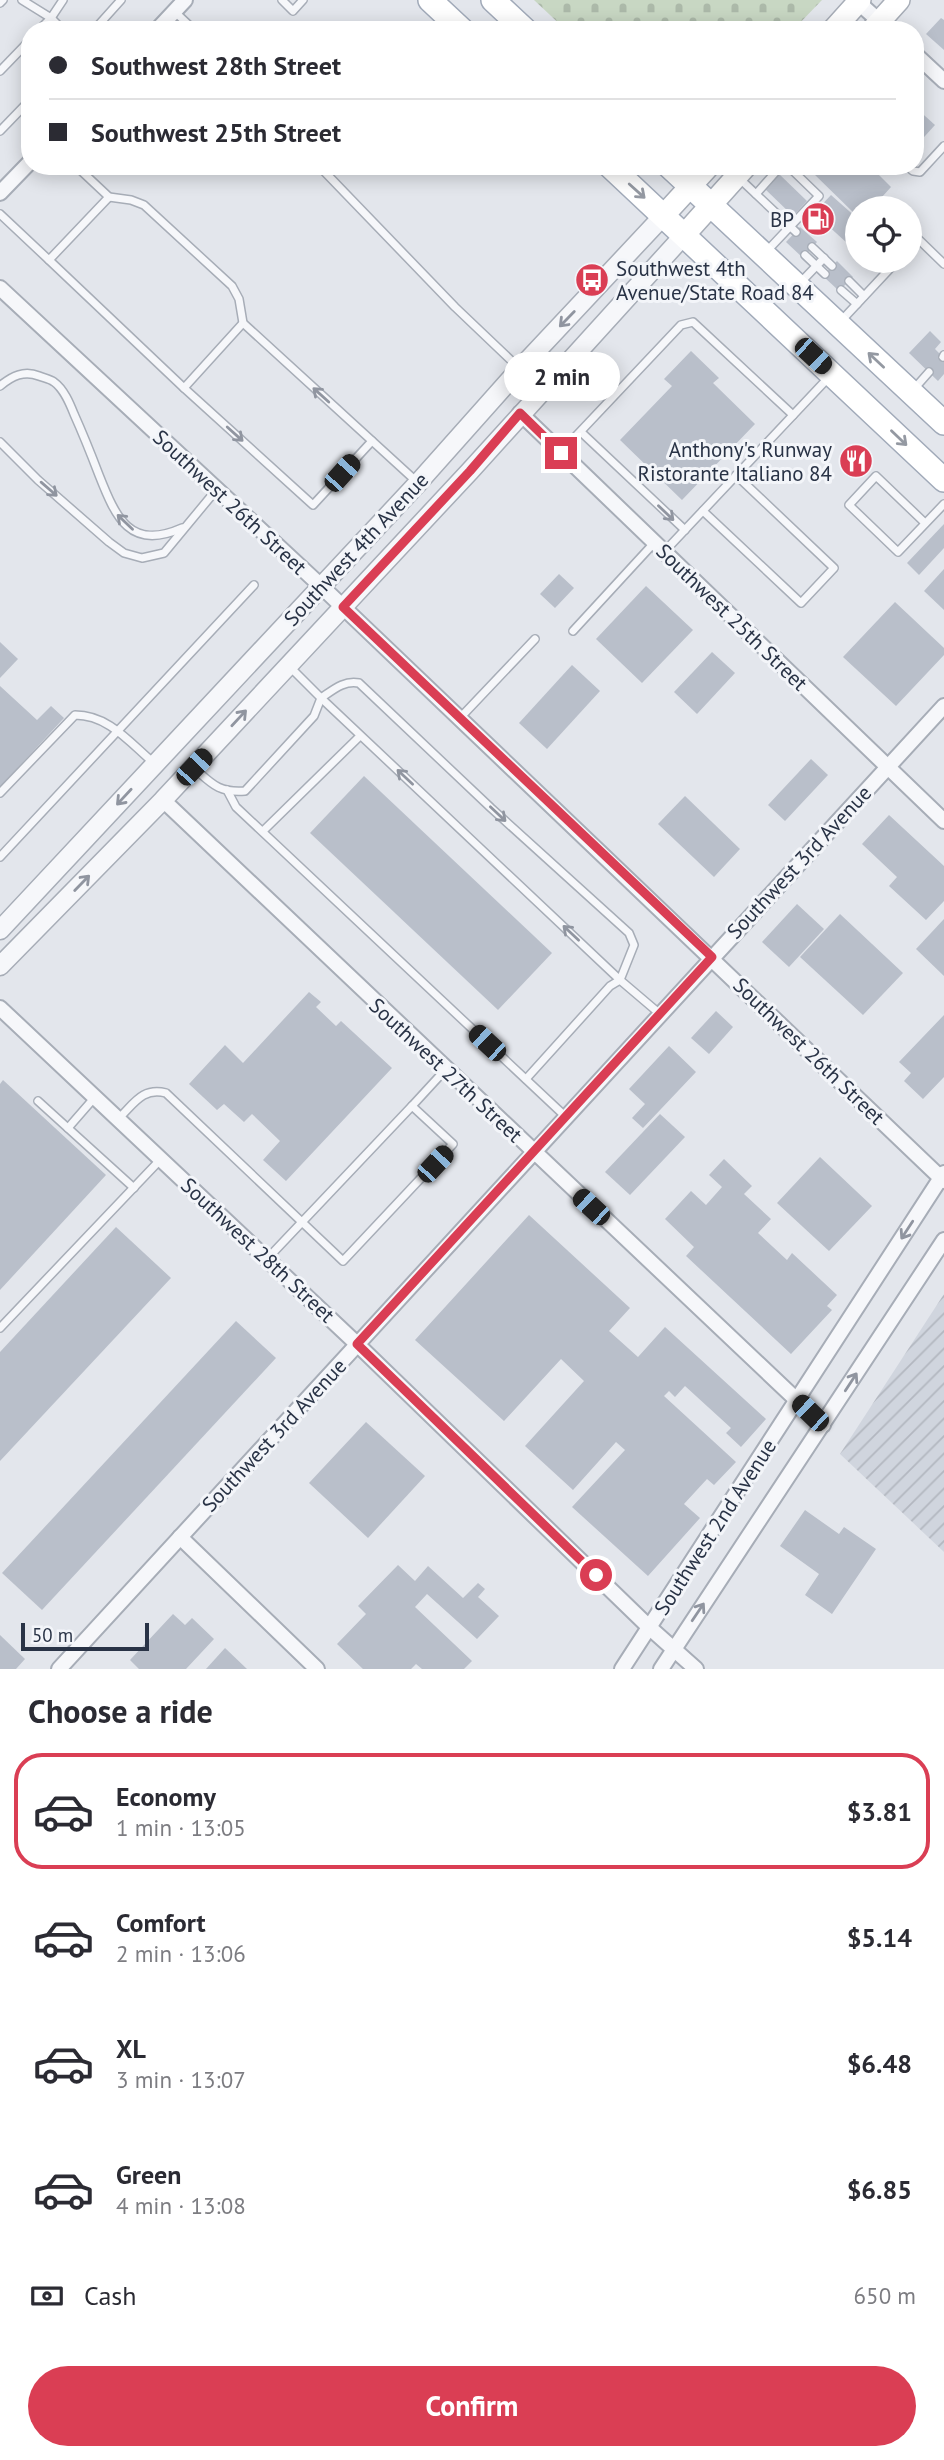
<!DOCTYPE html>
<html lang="en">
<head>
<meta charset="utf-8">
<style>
	body { margin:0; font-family:"PT Sans",sans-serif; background:#f7f7f7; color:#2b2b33; height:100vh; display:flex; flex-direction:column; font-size:26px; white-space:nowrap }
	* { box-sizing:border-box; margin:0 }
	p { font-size:23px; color:#7c7c81 }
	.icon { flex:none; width:38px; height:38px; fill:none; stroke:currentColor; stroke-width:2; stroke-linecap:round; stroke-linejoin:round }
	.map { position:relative; height:1669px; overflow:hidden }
	.panel { display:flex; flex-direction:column; background:#fff; flex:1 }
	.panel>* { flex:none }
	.banner { position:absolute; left:21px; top:21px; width:903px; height:154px; border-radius:28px; box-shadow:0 4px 18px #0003; display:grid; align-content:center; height:154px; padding:0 28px; background:#fff }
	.buttons { position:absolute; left:845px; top:196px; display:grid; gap:14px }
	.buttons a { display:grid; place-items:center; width:77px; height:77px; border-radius:50%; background:#fff; box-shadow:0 4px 18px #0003; font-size:35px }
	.scale { position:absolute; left:21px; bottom:18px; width:128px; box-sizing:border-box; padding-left:7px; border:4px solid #293346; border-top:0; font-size:19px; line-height:24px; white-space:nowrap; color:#293346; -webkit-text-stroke:5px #f3f5f9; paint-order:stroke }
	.end { position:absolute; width:32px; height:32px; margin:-16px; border:9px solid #da3e54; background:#fff; box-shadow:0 0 0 4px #fff }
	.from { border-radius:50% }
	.bubble { position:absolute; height:49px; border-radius:24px; background:#fff; box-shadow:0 4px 18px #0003; font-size:23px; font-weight:700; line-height:49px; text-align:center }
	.car { position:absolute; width:21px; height:42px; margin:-21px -10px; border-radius:9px; box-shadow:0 0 5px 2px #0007; background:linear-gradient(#222 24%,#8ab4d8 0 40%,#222 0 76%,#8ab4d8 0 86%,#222 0) }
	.banner b { display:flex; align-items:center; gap:24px; height:66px; font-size:26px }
	.banner b+b { border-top:2px solid #e1e1e2 }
	.banner i { width:18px; height:18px; background:#2b2b33 }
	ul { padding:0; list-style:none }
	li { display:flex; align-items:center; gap:21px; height:116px; margin:0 14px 10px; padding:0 14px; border:4px solid transparent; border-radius:28px }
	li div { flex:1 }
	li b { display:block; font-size:26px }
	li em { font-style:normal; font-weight:700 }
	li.active { border-color:#da3e54 }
	li>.icon { width:63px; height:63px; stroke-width:1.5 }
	h2 { padding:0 28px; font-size:32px; line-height:84px }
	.pay { display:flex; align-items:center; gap:18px; height:77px; padding:0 28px; font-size:26px }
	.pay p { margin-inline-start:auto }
	.cta { display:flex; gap:14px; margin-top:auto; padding:14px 28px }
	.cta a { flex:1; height:80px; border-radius:42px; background:#da3e54; color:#fff; font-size:28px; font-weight:700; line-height:80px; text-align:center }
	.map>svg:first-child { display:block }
</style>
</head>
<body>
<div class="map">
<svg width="944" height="1669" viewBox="0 0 944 1669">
	<defs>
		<pattern id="industrial-furrows" width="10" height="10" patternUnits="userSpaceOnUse" patternTransform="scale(1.75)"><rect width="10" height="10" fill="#d0d5de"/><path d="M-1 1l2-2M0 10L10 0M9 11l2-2" fill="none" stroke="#b3b7c0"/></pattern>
		<pattern id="cemetery-stones" width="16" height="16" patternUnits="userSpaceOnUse" patternTransform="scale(1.75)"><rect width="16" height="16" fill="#c8d7c3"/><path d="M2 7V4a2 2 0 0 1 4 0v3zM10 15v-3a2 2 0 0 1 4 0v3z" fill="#acb9a9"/></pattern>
	</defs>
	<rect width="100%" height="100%" fill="#e3e6ec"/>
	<polygon fill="url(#industrial-furrows)" points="944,1294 944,1552 840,1454"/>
	<polygon fill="url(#cemetery-stones)" points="534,0 822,0 793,30 566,30"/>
	<g fill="#b9bfca">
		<polygon points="941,18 944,20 944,50 926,34"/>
		<polygon points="915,107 935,125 915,147"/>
		<polygon points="819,166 870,166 891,187 872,208 858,208 858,217 813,173"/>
		<polygon points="778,173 807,201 793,216 764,188"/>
		<polygon points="831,195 858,219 858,253 814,213"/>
		<polygon points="800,227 817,242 803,258 786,242"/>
		<polygon points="837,261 853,277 839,291 823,276"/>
		<polygon points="930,331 941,342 935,349 944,358 944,374 938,381 909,353"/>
		<polygon points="691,351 719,378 713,383 755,424 682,500 620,440 672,386 664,379"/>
		<polygon points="944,524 944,548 919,575 907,563"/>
		<polygon points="944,569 944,610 924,591"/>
		<polygon points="559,574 574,588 555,608 540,594"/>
		<polygon points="646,586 693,630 642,683 596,639"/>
		<polygon points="895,602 944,648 944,655 896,706 843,657"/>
		<polygon points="0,642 18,659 0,678"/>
		<polygon points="712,652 735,673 697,714 674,692"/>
		<polygon points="572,665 600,691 547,749 519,723"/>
		<polygon points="0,686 37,720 51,706 64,718 0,787"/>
		<polygon points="811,759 828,775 785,821 768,805"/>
		<polygon points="364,776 552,953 498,1010 310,833"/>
		<polygon points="685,796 740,849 714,877 658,824"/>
		<polygon points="889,815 944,866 944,901 926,920 889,886 897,877 862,844"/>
		<polygon points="797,904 824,929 789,967 762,942"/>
		<polygon points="840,914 903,973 863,1015 800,957"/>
		<polygon points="944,919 944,976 916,949"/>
		<polygon points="309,992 321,1002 316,1007 336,1026 341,1021 392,1068 286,1181 263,1160 280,1141 252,1114 244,1122 224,1104 217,1110 189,1084 225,1045 243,1063"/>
		<polygon points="716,1011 733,1027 709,1054 691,1038"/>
		<polygon points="944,1015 944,1077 923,1099 904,1081 911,1073 899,1062"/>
		<polygon points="669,1046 696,1072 643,1128 632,1118 645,1104 629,1089"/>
		<polygon points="3,1080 106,1175 0,1290 0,1084"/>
		<polygon points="660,1114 685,1137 630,1195 605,1172"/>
		<polygon points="820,1157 872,1206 829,1251 777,1203"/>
		<polygon points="724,1159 752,1186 744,1194 771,1219 758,1233 787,1260 792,1253 837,1295 827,1306 832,1310 791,1354 686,1256 694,1247 665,1219 691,1191 706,1205 722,1187 709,1175"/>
		<polygon points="529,1215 630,1308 609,1331 638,1357 665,1327 766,1419 741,1447 726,1433 731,1428 685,1386 675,1397 669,1391 664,1396 736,1462 714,1485 707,1479 684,1504 700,1518 648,1576 572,1507 625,1450 616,1442 573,1490 525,1446 584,1381 561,1359 504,1421 415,1340"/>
		<polygon points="116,1227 171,1278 0,1461 0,1352"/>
		<polygon points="236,1321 276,1358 42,1610 2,1573"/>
		<polygon points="366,1422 425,1476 368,1538 309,1483"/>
		<polygon points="805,1510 839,1534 844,1527 876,1549 832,1614 805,1595 819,1574 780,1546"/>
		<polygon points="398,1565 415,1581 428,1566 463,1598 478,1583 485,1589 478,1597 499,1616 477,1639 427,1594 415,1607 472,1661 464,1669 422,1669 416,1664 411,1669 363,1669 337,1644 366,1614 358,1606"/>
		<polygon points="173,1614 185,1625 192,1618 214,1639 186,1669 139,1669 130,1660"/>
		<polygon points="0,1635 25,1659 16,1669 0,1669"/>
		<polygon points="225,1648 247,1669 206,1669"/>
	</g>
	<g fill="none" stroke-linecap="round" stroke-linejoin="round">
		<g stroke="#a7adb7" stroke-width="10">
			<g id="service">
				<polyline points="22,0 51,18 63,0"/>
				<polyline points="282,0 293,11 303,0"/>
				<polyline points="0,3 3,0"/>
				<polyline points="175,12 194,30"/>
				<polyline points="39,30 51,18 63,30"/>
				<polyline points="94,30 121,0"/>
				<polyline points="0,71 30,40"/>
				<polyline points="0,131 30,100"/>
				<polyline points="76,166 109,197 131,200 144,205 232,286 239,299 243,323 417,482"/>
				<polyline points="319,166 455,307 518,367"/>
				<polyline points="907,166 913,171 920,172 944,146"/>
				<polyline points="740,179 796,232"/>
				<polyline points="756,194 781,166"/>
				<polyline points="0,214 49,260 109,197"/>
				<polyline points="910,231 944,264"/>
				<polyline points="812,247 832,266"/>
				<polyline points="765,253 819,196 788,166"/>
				<polyline points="805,255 825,274"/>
				<polyline points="49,260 184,388 243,323"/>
				<polyline points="849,281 864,296"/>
				<polyline points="800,283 824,258"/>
				<polyline points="841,290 857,304"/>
				<polyline points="841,321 897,261"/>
				<polyline points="943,357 944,355"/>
				<path d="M0 386C12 376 24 370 39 376 44 378 50 379 54 382 64 389 70 404 74 414 83 434 91 454 99 475 116 518 130 551 182 528"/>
				<polyline points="184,388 313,505 372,441"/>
				<polyline points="914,389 929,372"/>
				<polyline points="581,432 685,530"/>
				<polyline points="0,442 38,480 109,542 124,553 142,558 164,553 217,489"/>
				<polyline points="561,452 681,325 693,322 793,415"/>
				<polyline points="703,511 801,603 834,568 736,475"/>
				<polyline points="925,523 876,476 849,505 898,552 944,504"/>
				<polyline points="664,552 829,377"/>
				<polyline points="573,631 654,543"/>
				<polyline points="460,718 535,639"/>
				<path d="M194 768C212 784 219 793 245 791L314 716 321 698 289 666"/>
				<polyline points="227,790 236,807 566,1117"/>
				<path d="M0 793 75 715C109 715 130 743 155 764"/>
				<polyline points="263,831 360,736"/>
				<polyline points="0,857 254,585"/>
				<path d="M526 1079 610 986 620 980 321 698C333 690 344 680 359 683L491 808 629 933 634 945 620 980 660 1014"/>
				<polyline points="38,1101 134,1188"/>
				<polyline points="412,1106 446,1069"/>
				<path d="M118 1119C134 1104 142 1087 166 1093L343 1261 453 1144 412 1106 267 1259"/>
				<polyline points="68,1128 95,1097"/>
				<polyline points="0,1328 161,1159"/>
			</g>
		</g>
		<g stroke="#a7adb7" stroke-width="18">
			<g id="minor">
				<polyline points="858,2 889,30"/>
				<polyline points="157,30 185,0"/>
				<polyline points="915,54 944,81"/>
				<polyline points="0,193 30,162"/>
				<polyline points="0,288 321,586 944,1181"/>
				<polyline points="520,413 944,821"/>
				<polyline points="163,800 823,1425"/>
				<polyline points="0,1008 357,1344 650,1628 696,1669"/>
				<polyline points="180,1537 317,1669"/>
				<polyline points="59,1669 944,706"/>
				<polyline points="622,1669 944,1173"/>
				<polyline points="661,1669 944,1240"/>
			</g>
		</g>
		<g stroke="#a7adb7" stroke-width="21">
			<g id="tertiary">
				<polyline points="0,930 418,483 515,374 664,215"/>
				<polyline points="0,966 163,800 470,471 685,234"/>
			</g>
		</g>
		<g stroke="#a7adb7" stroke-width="24">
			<g id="secondary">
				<polyline points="833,30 860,0"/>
				<polyline points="872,30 899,0"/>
				<polyline points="664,215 709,166"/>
				<polyline points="685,234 746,166"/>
			</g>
		</g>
		<g stroke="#a1aab9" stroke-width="26">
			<g id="primary">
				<polyline points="430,0 462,30"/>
				<polyline points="493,0 525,30"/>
				<polyline points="610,166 944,480"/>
				<polyline points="669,166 944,423"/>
			</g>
		</g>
		<use href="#service" stroke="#f6f7fa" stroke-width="7"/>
		<use href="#minor" stroke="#f6f7fa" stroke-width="14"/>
		<use href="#tertiary" stroke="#f6f7fa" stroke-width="18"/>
		<use href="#secondary" stroke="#fff" stroke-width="21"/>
		<use href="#primary" stroke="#fff" stroke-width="23"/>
	</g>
	<defs><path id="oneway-shaft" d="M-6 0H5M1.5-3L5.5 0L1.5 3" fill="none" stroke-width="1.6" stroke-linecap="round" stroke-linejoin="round" transform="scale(1.75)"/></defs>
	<g stroke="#9499a2">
		<use href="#oneway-shaft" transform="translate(637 191) rotate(42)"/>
		<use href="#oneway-shaft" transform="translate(876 360) rotate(-137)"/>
		<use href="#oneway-shaft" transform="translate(899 438) rotate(44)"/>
	</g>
	<g stroke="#9095a0">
		<use href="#oneway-shaft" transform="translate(567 319) rotate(134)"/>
		<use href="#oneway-shaft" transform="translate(321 395) rotate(-138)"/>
		<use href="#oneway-shaft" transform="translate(235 434) rotate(42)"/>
		<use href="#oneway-shaft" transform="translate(49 489) rotate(41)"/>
		<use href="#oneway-shaft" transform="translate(666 513) rotate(44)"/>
		<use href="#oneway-shaft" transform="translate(125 522) rotate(-136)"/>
		<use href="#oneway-shaft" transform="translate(239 718) rotate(-47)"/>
		<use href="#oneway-shaft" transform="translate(405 777) rotate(-137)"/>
		<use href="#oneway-shaft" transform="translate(124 797) rotate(133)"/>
		<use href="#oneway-shaft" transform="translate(498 814) rotate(43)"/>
		<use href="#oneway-shaft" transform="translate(82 883) rotate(-46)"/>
		<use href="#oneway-shaft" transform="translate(571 933) rotate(-137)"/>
		<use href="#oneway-shaft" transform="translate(907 1230) rotate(123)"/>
		<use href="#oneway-shaft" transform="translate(851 1382) rotate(-57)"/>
		<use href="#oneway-shaft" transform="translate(698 1612) rotate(-56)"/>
	</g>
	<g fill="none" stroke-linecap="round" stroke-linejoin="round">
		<polyline stroke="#da3e54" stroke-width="9" points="561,453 520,413 470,471 343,607 712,957 357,1344 596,1575"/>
	</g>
	<defs>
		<g id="fuel-disc" transform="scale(1.75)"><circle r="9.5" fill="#da3e54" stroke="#f3f5f9"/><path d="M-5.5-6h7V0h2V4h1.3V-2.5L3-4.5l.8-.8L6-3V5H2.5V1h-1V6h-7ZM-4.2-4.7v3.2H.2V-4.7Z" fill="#fff"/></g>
		<g id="bus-disc" transform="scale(1.75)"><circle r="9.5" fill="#da3e54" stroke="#f3f5f9"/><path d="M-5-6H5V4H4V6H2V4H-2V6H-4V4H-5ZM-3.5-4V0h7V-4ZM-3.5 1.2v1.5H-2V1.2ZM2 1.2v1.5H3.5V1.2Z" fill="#fff"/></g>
		<g id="restaurant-disc" transform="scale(1.75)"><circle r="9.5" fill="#da3e54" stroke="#f3f5f9"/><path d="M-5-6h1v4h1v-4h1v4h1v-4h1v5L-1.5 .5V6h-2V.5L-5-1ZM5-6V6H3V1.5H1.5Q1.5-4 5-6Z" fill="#fff"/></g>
	</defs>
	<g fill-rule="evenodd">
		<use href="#fuel-disc" x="818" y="219"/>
		<use href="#bus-disc" x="592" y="280"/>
		<use href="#restaurant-disc" x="856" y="461"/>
	</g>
	<g text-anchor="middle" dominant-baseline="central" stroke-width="6" stroke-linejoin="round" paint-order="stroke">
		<g font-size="21" fill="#293346" stroke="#f3f5f9" text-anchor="end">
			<text x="794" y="219">BP</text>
			<text x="616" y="268" text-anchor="start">Southwest 4th<tspan x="616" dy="24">Avenue/State Road 84</tspan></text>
			<text x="832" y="449">Anthony's Runway<tspan x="832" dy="24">Ristorante Italiano 84</tspan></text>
		</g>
		<g font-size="21" fill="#293346" stroke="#f3f5f9">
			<text transform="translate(230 502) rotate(43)">Southwest 26th Street</text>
			<text transform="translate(356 549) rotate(-47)">Southwest 4th Avenue</text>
			<text transform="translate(732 617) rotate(44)">Southwest 25th Street</text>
			<text transform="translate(799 862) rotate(-47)">Southwest 3rd Avenue</text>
			<text transform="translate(809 1051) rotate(44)">Southwest 26th Street</text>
			<text transform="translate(446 1070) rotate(43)">Southwest 27th Street</text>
			<text transform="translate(258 1250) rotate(43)">Southwest 28th Street</text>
			<text transform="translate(274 1435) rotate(-47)">Southwest 3rd Avenue</text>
			<text transform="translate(715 1527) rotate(-57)">Southwest 2nd Avenue</text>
		</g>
	</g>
</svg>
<div class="buttons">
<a><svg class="icon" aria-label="locate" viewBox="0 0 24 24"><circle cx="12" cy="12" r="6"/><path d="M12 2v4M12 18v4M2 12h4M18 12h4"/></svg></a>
</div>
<div class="scale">50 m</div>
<i class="end from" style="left:596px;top:1575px"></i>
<i class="end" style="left:561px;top:453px"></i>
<div class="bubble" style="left:504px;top:352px;width:116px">2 min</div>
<i class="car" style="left:813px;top:356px;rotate:133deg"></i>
<i class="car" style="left:342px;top:473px;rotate:42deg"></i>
<i class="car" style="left:194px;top:767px;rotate:43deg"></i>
<i class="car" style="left:487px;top:1043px;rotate:313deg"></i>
<i class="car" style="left:435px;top:1164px;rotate:43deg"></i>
<i class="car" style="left:591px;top:1207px;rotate:313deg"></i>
<i class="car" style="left:810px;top:1413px;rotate:314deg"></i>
<div class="banner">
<b><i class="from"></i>Southwest 28th Street</b>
<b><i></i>Southwest 25th Street</b>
</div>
</div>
<section class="panel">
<h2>Choose a ride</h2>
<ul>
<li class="active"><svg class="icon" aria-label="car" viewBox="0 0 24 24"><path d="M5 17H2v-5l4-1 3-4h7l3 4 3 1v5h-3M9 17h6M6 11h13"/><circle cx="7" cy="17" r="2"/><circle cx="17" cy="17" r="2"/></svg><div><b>Economy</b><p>1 min · 13:05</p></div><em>$3.81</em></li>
<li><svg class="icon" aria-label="car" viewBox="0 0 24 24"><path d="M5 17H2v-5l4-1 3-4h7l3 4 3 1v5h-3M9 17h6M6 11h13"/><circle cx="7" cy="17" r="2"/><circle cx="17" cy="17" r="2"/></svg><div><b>Comfort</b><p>2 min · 13:06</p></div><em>$5.14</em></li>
<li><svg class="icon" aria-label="car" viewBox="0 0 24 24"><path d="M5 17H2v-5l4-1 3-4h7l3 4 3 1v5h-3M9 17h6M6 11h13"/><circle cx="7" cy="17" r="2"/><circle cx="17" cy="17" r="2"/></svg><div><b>XL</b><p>3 min · 13:07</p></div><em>$6.48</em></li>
<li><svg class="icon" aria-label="car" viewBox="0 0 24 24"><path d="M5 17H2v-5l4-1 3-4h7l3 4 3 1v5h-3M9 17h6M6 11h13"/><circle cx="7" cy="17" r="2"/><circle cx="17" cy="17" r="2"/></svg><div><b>Green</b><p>4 min · 13:08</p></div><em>$6.85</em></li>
</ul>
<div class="pay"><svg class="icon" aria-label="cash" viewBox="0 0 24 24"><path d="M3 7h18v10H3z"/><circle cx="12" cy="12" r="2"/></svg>Cash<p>650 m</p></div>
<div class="cta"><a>Confirm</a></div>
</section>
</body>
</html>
